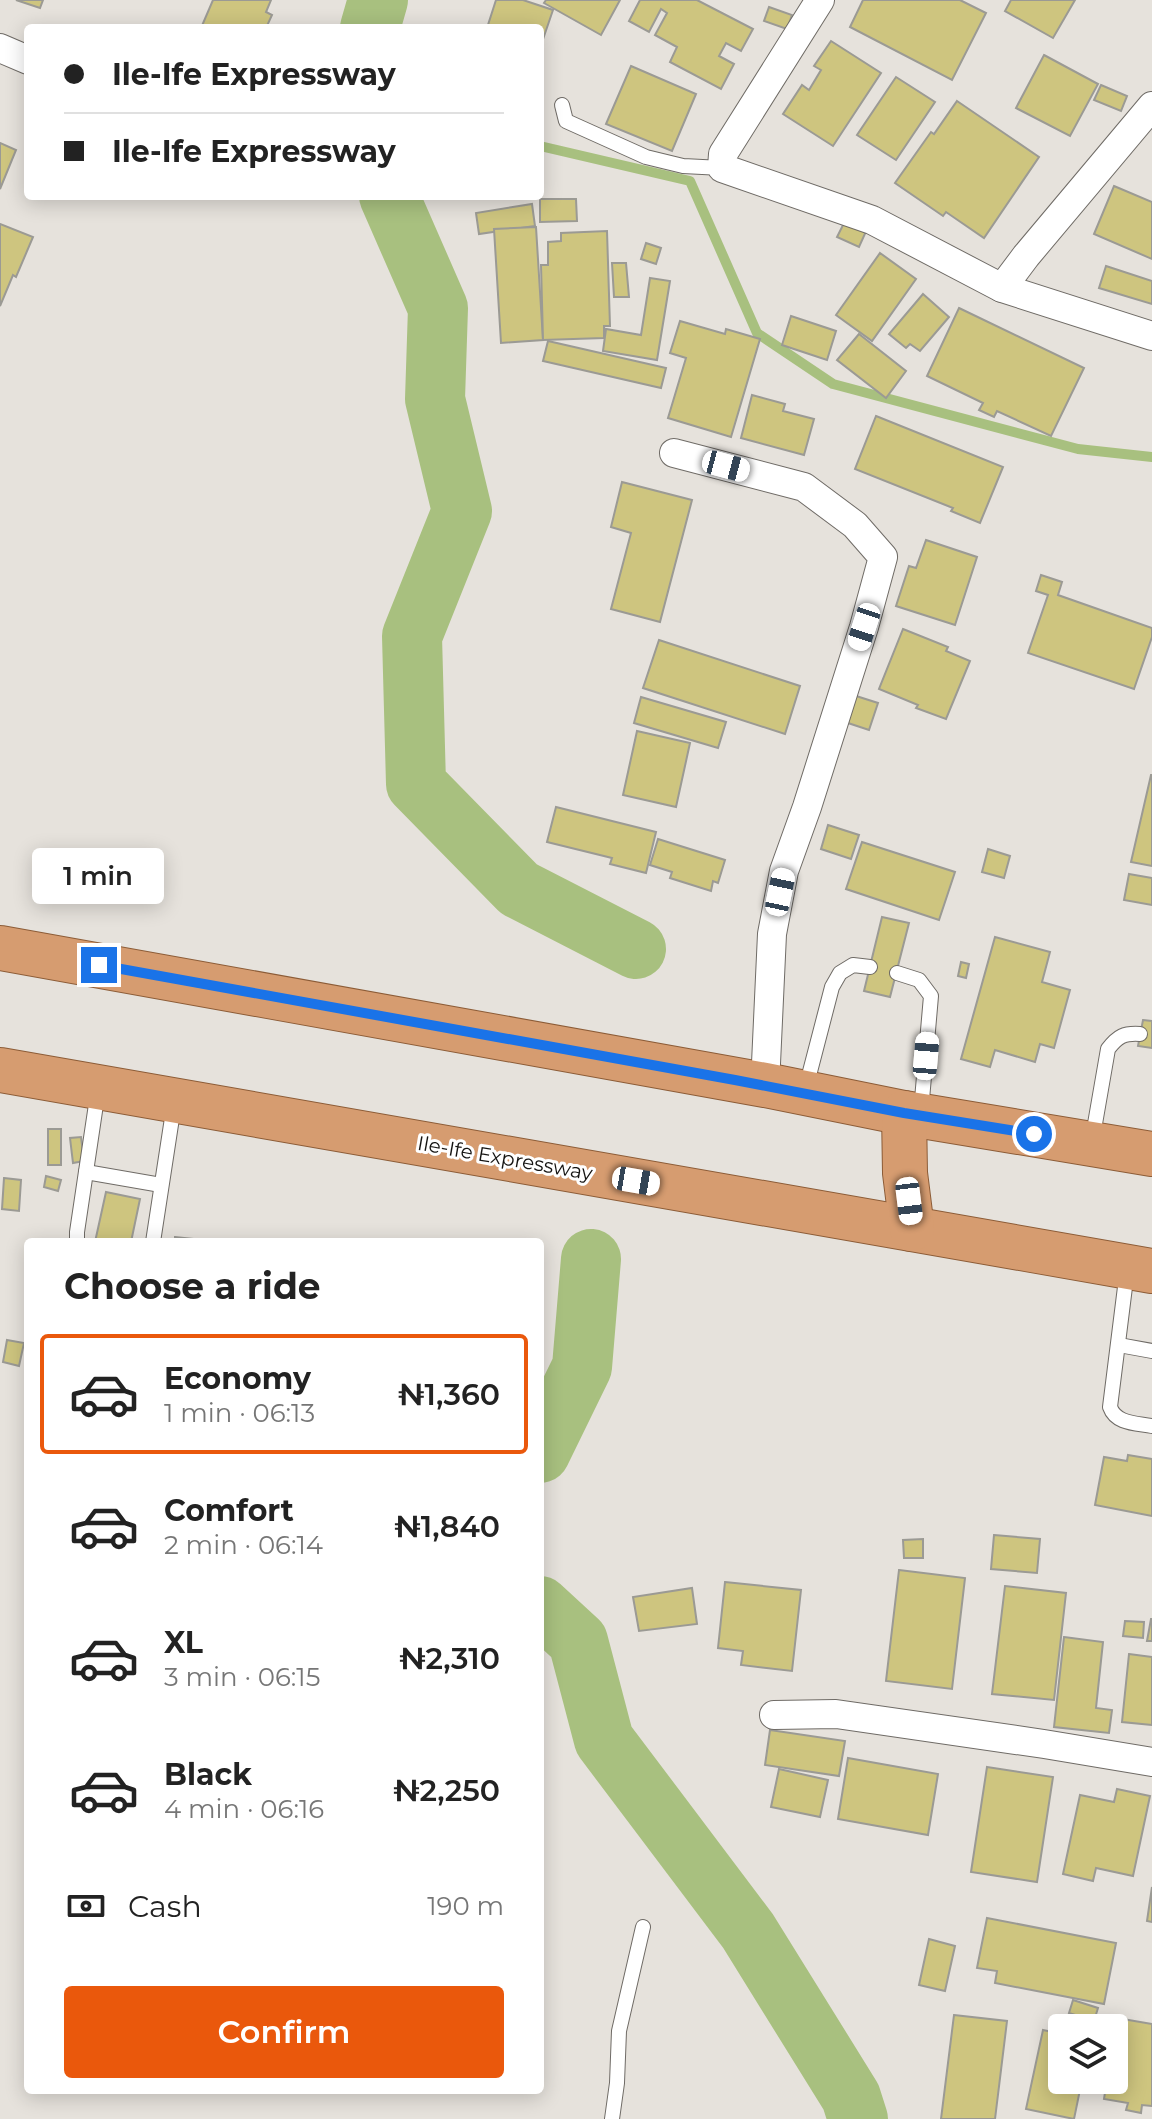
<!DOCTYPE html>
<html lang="en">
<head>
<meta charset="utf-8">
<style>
	body { margin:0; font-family:Montserrat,sans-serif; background:#f6f6f6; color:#222; height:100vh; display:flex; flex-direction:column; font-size:30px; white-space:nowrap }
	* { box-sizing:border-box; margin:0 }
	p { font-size:26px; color:#767676 }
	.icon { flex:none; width:44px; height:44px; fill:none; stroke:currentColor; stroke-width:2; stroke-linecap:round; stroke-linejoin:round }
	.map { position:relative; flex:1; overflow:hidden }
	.side { position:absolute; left:24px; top:1238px; width:520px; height:856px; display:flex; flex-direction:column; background:#fff; border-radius:8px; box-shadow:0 4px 20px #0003 }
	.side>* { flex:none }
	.banner { position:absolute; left:24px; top:24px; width:520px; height:176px; border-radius:8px; box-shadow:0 4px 20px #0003; display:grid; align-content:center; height:176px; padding:0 40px; background:#fff }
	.buttons { position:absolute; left:1048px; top:2014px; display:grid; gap:16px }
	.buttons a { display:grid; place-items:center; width:80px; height:80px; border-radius:8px; background:#fff; box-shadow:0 4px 20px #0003; font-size:40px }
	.end { position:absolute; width:36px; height:36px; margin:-18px; border:10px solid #1a73e8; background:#fff; box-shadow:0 0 0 4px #fff }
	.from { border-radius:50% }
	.bubble { position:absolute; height:56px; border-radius:8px; background:#fff; box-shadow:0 4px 20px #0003; font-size:26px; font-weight:600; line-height:56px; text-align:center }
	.car { position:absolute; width:24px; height:48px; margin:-24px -12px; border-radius:10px; box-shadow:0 0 6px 2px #0007; background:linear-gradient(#fff 24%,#345 0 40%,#fff 0 76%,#345 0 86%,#fff 0) }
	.banner b { display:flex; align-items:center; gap:28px; height:76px; font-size:30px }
	.banner b+b { border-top:2px solid #e0e0e0 }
	.banner i { width:20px; height:20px; background:#222 }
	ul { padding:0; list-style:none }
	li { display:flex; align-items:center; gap:24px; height:120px; margin:0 16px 12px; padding:0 24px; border:4px solid transparent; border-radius:8px }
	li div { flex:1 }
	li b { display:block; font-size:30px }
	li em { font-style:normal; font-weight:600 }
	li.selected { border-color:#ea580c }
	li>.icon { width:72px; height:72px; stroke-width:1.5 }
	h2 { padding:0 40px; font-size:36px; line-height:96px }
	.pay { display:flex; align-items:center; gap:20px; height:88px; padding:0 40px; font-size:30px }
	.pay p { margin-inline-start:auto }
	.primary-button { display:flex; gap:16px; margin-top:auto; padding:16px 40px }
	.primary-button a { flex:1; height:92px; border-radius:8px; background:#ea580c; color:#fff; font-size:32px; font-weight:600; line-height:92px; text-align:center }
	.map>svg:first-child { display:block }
</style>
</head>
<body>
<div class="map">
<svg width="1152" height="2119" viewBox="0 0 1152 2119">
	<rect width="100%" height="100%" fill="#e6e2dc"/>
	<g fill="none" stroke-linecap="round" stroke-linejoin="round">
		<g stroke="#a8c07f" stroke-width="10">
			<polyline points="540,146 690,181 757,333 833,384 1078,449 1152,457"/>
			<polyline points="391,202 406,196"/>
		</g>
		<g stroke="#a8c07f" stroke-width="60">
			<polyline points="370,28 378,0"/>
			<polyline points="389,196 438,308 435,399 462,511 412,636 416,784 519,889 636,949"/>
			<polyline points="540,1453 582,1367 591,1259"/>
			<polyline points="540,1606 578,1641 604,1740 748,1931 851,2097 858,2119"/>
		</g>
	</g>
	<g fill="#cec57f" stroke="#9b9a94" stroke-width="2">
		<polygon points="16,0 43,0 40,8"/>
		<polygon points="213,0 271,0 266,12 272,15 266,28 201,28"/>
		<polygon points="496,0 523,0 553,10 540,48 540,28 487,28"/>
		<polygon points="546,0 620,0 601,35 544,3"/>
		<polygon points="640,0 697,0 753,29 741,51 726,43 719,56 734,64 721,89 670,62 677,47 655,35 667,13 661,9 649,32 629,21"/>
		<polygon points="863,0 960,0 986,13 952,80 850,27"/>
		<polygon points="1011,0 1075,0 1053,38 1005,11"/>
		<polygon points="769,7 792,15 787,29 764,21"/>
		<polygon points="831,41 881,73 833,146 783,114 802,85 809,90 821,70 814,66"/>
		<polygon points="1044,55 1098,84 1070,136 1016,108"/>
		<polygon points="631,66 696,94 672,151 606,124"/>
		<polygon points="896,77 935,102 896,160 857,135"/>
		<polygon points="1101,85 1127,96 1121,111 1094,100"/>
		<polygon points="957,101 1039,157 984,238 946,212 943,216 895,183 931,132 934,134"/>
		<polygon points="0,143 16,150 0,189"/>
		<polygon points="1114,186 1152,202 1152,259 1094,234"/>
		<polygon points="540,199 576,199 577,221 540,222"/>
		<polygon points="532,204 535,226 479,234 476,213"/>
		<polygon points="847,217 868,227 859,247 837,237"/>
		<polygon points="0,224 33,237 16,277 13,275 0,306"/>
		<polygon points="536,227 543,340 501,343 494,229"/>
		<polygon points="607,231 610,326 604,326 604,338 543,340 541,265 548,265 548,242 561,241 561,233"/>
		<polygon points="646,243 661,248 656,264 641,259"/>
		<polygon points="880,253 916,279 872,341 836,315"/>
		<polygon points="612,263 626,263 629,297 614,297"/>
		<polygon points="1106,266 1152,281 1152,304 1099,288"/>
		<polygon points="650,278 670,281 657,360 603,351 606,329 641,335"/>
		<polygon points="923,294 949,317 920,351 910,344 906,348 889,334"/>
		<polygon points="959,308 1084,368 1051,436 997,411 994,417 979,410 983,403 927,376"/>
		<polygon points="791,316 836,331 827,360 782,345"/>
		<polygon points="680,321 725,334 726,329 760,339 731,437 668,418 686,358 670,353"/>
		<polygon points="859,334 906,371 886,398 837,360"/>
		<polygon points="548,341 666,368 661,388 543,361"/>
		<polygon points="752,395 785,404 783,411 814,419 804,455 741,438"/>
		<polygon points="876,416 1003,467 980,523 951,511 953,508 855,469"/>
		<polygon points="622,482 692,500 660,622 611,609 631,533 611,527"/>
		<polygon points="926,540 977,557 955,625 896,606 909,566 916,568"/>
		<polygon points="1041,575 1062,582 1058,595 1152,628 1152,637 1134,689 1028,653 1048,595 1036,591"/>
		<polygon points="903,629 948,647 946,651 970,661 946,719 916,708 918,705 879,689"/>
		<polygon points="659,640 800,686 785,734 643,688"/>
		<polygon points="853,695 878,703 869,730 845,722"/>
		<polygon points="641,697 726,722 718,748 634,723"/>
		<polygon points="637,731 690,743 676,807 623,795"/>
		<polygon points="1151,775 1152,775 1152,866 1131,862"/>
		<polygon points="556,807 656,832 646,873 610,864 612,858 547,842"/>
		<polygon points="828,825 859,835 851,859 821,849"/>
		<polygon points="658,839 725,860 718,883 713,881 711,891 670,878 672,872 650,865"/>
		<polygon points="862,842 955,872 939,920 846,889"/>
		<polygon points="988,849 1010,856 1004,878 982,872"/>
		<polygon points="1129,874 1152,878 1152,905 1124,900"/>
		<polygon points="882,917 909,923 890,997 864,991"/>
		<polygon points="995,937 1050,952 1042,982 1070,990 1054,1048 1040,1044 1035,1062 995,1050 990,1067 961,1059"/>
		<polygon points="961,962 969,964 966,978 958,976"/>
		<polygon points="1143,1020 1152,1021 1152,1048 1138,1046"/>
		<rect x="48" y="1129" width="13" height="36"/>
		<polygon points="81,1137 84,1161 73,1163 70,1138"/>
		<polygon points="46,1176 61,1180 58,1191 44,1187"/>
		<polygon points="4,1178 21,1180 19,1211 2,1209"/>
		<polygon points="106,1192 140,1199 131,1242 95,1242"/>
		<polygon points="175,1237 202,1240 202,1242 175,1242"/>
		<polygon points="7,1340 24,1343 19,1366 3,1362"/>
		<polygon points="1128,1455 1152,1459 1152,1516 1095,1505 1104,1457 1127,1461"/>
		<polygon points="994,1535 1040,1539 1037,1573 991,1569"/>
		<polygon points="923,1539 923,1558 904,1558 903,1540"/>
		<polygon points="899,1570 965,1578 952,1689 886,1681"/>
		<polygon points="725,1582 801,1590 792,1671 741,1665 743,1651 718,1648"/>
		<polygon points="1005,1586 1066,1593 1054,1700 992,1694"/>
		<polygon points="692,1588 697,1624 639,1631 633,1597"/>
		<polygon points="1151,1619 1152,1619 1152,1641 1147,1641"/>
		<polygon points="1125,1621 1144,1622 1143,1638 1123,1636"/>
		<polygon points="1064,1637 1103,1642 1096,1708 1112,1710 1109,1733 1054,1727"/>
		<polygon points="1129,1654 1152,1657 1152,1725 1122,1722"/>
		<polygon points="770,1730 845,1741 839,1776 765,1765"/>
		<polygon points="848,1758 938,1774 928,1835 838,1819"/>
		<polygon points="987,1767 1053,1777 1037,1882 971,1872"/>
		<polygon points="779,1769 828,1780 820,1817 771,1807"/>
		<polygon points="1117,1789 1150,1796 1133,1876 1096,1868 1093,1881 1063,1874 1080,1795 1114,1802"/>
		<polygon points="1152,1887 1152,1922 1147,1921"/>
		<polygon points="987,1918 1116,1943 1104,2004 995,1983 997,1971 977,1968"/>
		<polygon points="929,1939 955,1946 945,1991 919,1985"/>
		<polygon points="1073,2000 1098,2008 1094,2021 1069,2013"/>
		<polygon points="954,2015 1007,2021 995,2119 941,2119"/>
		<polygon points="1117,2018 1152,2024 1152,2106 1142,2105 1141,2113 1126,2110 1128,2103 1104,2099 1107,2080 1114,2080 1114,2036"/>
		<polygon points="1043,2030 1062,2034 1062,2080 1082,2080 1074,2119 1026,2109"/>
	</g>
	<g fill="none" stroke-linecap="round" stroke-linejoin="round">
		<g stroke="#6f6b66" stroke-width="16">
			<g id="service">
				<polyline points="562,105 566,121 646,157 683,166 722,168"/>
				<polyline points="897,973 919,980 931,996 921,1111"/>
				<polyline points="806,1087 832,987 840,973 853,965 870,967"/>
				<path d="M1092 1141 1108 1049C1118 1036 1124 1033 1140 1034"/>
				<polyline points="86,1172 161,1185"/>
				<polyline points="77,1242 77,1232 98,1091"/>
				<polyline points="153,1242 174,1105"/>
				<path d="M1127 1271 1110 1407C1116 1424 1136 1423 1152 1426"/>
				<polyline points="1119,1345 1152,1351"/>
				<polyline points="612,2119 617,2083 619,2031 643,1927"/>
			</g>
		</g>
		<g stroke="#6f6b66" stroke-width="30">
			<g id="minor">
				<polyline points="820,0 723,154 722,168 872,220 1002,288 1152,336"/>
				<polyline points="0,48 28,60"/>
				<polyline points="1002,288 1026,256 1152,106"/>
				<polyline points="674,453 804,487 855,525 883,557 864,627 807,807 784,871 772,934 765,1085"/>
				<polyline points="774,1715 836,1714 1044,1744 1152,1762"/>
			</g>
		</g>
		<g stroke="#8c5c37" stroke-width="46">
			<g id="trunk">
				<polyline points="0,948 765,1085 904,1113 1152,1154"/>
				<polyline points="0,1070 1152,1271"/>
				<polyline points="904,1113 905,1173 912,1229"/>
			</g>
		</g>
		<use href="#service" stroke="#fff" stroke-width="14"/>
		<use href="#minor" stroke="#fff" stroke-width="28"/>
		<use href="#trunk" stroke="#d69c70" stroke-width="44"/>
	</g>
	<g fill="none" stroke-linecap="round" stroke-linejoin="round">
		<polyline stroke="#1a73e8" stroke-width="10" points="99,965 735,1080 904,1113 1034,1134"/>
	</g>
	<g text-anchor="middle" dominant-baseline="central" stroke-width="6" stroke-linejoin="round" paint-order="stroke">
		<g font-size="20" fill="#141311" stroke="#fff">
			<text transform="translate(505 1158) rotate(10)">Ile-Ife Expressway</text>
		</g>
	</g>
</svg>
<div class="buttons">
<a><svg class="icon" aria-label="layers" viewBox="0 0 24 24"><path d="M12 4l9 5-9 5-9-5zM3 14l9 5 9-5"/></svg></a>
</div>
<i class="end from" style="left:1034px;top:1134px"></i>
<i class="end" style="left:99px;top:965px"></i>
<div class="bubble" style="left:32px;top:848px;width:132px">1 min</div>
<i class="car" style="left:726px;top:466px;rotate:105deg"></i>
<i class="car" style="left:864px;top:627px;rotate:198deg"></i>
<i class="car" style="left:780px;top:892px;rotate:12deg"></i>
<i class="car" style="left:926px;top:1056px;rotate:5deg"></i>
<i class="car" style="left:636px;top:1181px;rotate:100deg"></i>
<i class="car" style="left:909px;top:1201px;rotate:173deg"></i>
<div class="banner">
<b><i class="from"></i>Ile-Ife Expressway</b>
<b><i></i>Ile-Ife Expressway</b>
</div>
<section class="side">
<h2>Choose a ride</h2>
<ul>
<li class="selected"><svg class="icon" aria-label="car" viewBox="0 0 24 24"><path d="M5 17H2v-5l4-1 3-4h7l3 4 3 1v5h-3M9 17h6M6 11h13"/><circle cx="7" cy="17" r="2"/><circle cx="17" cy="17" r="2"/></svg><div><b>Economy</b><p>1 min · 06:13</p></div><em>₦1,360</em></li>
<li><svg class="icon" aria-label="car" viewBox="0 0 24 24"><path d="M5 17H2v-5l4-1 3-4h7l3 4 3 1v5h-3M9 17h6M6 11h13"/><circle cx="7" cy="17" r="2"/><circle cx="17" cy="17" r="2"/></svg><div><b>Comfort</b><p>2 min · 06:14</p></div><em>₦1,840</em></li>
<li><svg class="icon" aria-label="car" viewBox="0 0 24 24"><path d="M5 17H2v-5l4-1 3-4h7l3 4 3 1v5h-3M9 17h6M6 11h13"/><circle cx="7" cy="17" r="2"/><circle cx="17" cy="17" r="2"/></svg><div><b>XL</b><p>3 min · 06:15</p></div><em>₦2,310</em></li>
<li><svg class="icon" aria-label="car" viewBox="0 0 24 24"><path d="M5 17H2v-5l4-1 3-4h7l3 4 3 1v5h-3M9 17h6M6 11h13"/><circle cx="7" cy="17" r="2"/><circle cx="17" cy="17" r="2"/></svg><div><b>Black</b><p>4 min · 06:16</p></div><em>₦2,250</em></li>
</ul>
<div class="pay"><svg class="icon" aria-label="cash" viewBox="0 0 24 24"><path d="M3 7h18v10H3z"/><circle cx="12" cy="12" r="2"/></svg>Cash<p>190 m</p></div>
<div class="primary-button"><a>Confirm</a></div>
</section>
</div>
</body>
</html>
